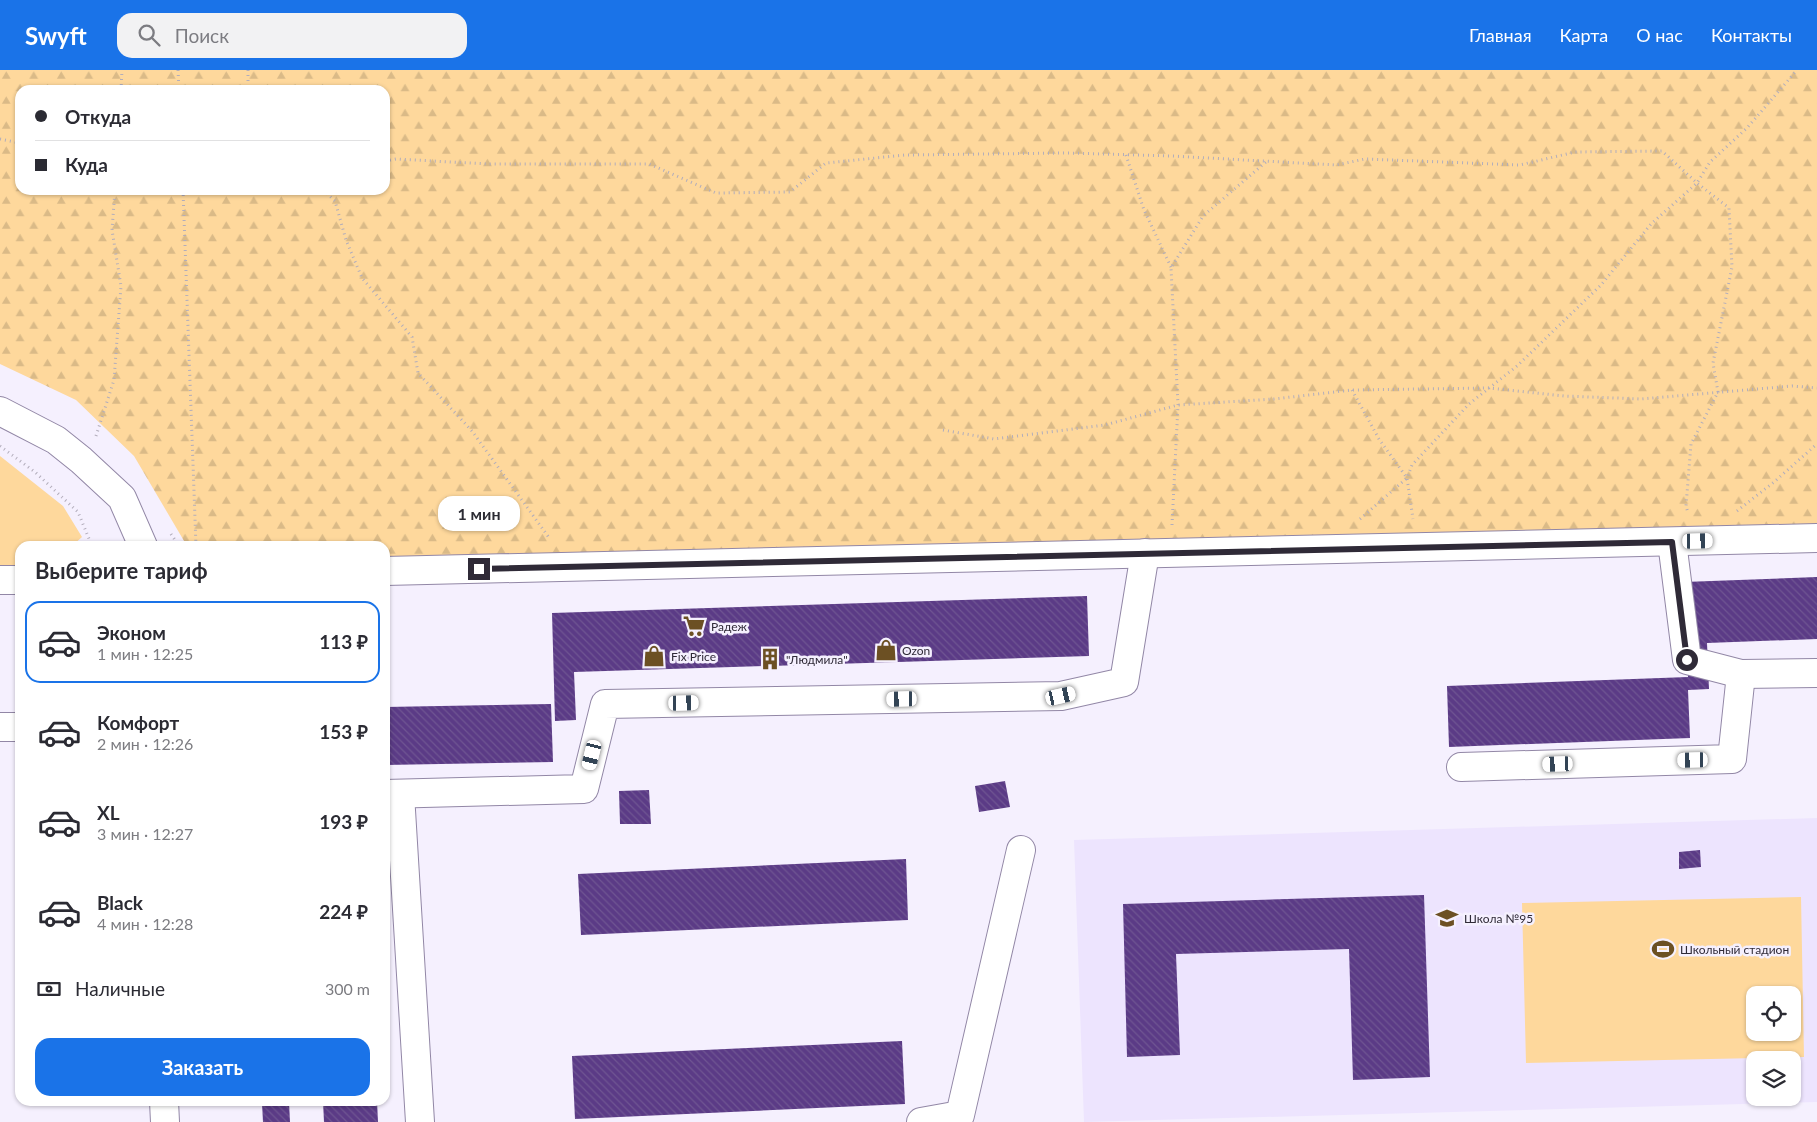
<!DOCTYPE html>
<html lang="ru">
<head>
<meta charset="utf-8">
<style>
	body { margin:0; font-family:Lato,sans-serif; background:#f2f2f3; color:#2b2b33; height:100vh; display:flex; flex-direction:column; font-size:19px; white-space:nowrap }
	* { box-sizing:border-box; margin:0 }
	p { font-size:16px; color:#7c7c81 }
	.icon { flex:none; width:28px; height:28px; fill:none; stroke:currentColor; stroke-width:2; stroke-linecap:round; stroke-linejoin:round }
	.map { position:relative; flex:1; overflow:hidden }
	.side { position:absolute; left:15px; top:471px; width:375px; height:565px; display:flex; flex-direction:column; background:#fff; border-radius:15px; box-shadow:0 1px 4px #0004 }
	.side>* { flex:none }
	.guide { position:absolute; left:15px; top:15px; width:375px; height:110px; border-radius:15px; box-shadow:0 1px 4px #0004; display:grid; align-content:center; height:110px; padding:0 20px; background:#fff }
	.fabs { position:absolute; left:1746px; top:916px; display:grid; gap:10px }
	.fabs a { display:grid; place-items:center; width:55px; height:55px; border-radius:10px; background:#fff; box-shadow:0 1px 4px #0004; font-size:25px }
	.end { position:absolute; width:22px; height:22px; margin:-11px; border:6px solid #2f2a37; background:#fff; box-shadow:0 0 0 2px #fff }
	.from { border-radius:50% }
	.bubble { position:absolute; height:35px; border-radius:15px; background:#fff; box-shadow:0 1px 4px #0004; font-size:16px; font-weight:700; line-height:35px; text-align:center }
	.car { position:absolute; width:15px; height:30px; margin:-15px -8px; border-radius:6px; box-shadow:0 0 4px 1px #0007; background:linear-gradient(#fff 24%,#345 0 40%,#fff 0 76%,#345 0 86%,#fff 0) }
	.guide b { display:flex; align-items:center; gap:18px; height:48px; font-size:19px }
	.guide b+b { border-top:1px solid #e1e1e2 }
	.guide i { width:12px; height:12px; background:#2b2b33 }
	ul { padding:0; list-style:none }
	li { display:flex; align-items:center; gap:15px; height:82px; margin:0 10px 8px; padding:0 10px; border:2px solid transparent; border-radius:15px }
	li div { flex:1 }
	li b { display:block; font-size:19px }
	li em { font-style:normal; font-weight:700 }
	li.on { border-color:#1a73e8 }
	li>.icon { width:45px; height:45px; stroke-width:1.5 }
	h2 { padding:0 20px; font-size:22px; line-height:60px }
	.pay { display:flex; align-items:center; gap:12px; height:55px; padding:0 20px; font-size:19px }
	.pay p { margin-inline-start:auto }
	.primary-button { display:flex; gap:10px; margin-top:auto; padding:10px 20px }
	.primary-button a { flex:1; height:58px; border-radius:15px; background:#1a73e8; color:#fff; font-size:20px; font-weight:700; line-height:58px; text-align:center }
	header { display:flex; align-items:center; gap:30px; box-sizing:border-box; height:70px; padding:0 25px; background:#1a73e8; color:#fff }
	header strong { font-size:24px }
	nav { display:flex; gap:28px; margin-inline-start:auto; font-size:18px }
	.search { width:350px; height:45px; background:#f2f2f3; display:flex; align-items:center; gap:12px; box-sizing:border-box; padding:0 18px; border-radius:15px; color:#7c7c81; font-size:19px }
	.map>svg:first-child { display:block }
</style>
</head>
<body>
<header>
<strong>Swyft</strong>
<div class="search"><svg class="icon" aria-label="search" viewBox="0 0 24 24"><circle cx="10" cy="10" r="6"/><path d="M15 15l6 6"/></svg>Поиск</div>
<nav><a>Главная</a><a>Карта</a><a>О нас</a><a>Контакты</a></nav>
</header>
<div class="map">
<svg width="1817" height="1052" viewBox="0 0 1817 1052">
	<defs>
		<pattern id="forest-firs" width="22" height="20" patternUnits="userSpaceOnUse" patternTransform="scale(1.25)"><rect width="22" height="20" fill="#fed89c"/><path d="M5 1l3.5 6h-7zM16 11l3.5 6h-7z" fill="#daba87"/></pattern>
		<pattern id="building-back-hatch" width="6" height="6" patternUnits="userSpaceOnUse" patternTransform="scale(1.25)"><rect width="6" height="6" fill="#5b3b86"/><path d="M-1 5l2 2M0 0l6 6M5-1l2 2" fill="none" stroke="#6f5592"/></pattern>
	</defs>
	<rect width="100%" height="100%" fill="#f5f0fe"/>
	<path fill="#ede4fe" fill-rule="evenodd" d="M1817 748V1032L1084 1052 1074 770ZM1755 925H1792V962H1755ZM1755 990H1792V1028H1755Z"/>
	<g fill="#fed89c" fill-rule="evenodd">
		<polygon points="0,386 63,436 82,467 72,476 20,476 20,498 0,498"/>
		<path d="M1801 827 1804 987 1526 993 1522 833ZM1755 925H1792V962H1755Z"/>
	</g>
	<path fill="url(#forest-firs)" fill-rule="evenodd" d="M0 0H1817V455L385 488V476H187L134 386 76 330 0 294ZM20 20H385V120H20Z"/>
	<g fill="url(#building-back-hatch)">
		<polygon points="1817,507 1817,569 1707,573 1709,619 1688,620 1690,668 1449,677 1447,616 1688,607 1684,512"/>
		<polygon points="1087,526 1089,586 574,602 576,650 555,651 552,543"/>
		<polygon points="551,634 553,692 385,695 385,637"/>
		<polygon points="1005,711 1010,737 979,742 975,716"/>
		<polygon points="649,720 651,754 620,754 619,721"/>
		<polygon points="1700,780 1701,797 1679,799 1679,782"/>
		<polygon points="906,789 908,850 581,865 578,804"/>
		<polygon points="1424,825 1430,1007 1353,1010 1349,879 1176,884 1180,985 1127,987 1123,834"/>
		<polygon points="902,971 905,1034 575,1049 572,986"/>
		<polygon points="323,1031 377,1031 378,1052 324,1052"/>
		<polygon points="289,1032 290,1052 263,1052 262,1033"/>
	</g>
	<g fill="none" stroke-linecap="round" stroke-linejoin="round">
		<g stroke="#9287a6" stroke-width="30">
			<g id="street">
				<polyline points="1672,472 1687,590 1741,604 1817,603"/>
				<polyline points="385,501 1817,468"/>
				<polyline points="0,510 20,510"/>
				<polyline points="0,657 20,657"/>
				<polyline points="1461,697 1732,689 1741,604"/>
				<polyline points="385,724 584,719 605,634 1061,626 1124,612 1145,483"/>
				<polyline points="400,724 420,1052"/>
				<polyline points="921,1052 960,1045 1021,780"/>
			</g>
		</g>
		<g stroke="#9287a6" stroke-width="30">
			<g id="secondary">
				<polyline points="0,341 56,370 81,390 122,428 143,476"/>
				<polyline points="164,1031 165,1052"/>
			</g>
		</g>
		<g stroke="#b2adbb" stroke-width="3" stroke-dasharray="1 4" stroke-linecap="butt">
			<polyline points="178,0 179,20"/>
			<polyline points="248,0 248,20"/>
			<polyline points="121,20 122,0"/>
			<polyline points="0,69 20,73"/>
			<polyline points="1126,85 1144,140 1171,197"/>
			<polyline points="385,91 396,89 488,94 649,94 716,123 790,122 826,93 905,85 1068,83 1172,86 1336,95 1365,89 1520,95 1575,82 1662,81 1697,113 1729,138 1732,197 1713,293 1718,322 1691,374 1686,436 1688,443"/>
			<polyline points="183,120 196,476"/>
			<polyline points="323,120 335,131 346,170 362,208 412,267 418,303 472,361 550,469"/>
			<polyline points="1352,320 1379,369 1407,408 1413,449"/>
			<polyline points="943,360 994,369 1105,355 1178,335 1274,329 1352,320 1489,318 1564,326 1641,329 1792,316 1817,318"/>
			<polyline points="96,366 114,310 121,216 112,160 115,120"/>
			<polyline points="0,376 35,402 78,442 92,476"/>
			<polyline points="1737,441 1774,412 1817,374"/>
			<polyline points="1360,449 1407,408 1412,395 1469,334 1517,296 1601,215 1651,154 1697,113 1710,92 1747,58 1797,0"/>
			<polyline points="1172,455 1178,335 1171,198 1203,146 1266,92"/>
			<polyline points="171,464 179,476"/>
		</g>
		<use href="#street" stroke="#fff" stroke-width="28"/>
		<use href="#secondary" stroke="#fff" stroke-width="28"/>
	</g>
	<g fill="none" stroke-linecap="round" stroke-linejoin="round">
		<polyline stroke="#2f2a37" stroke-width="6" points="479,499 1672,472 1687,590"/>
	</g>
	<defs>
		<g id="supermarket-bare" transform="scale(1.725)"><path d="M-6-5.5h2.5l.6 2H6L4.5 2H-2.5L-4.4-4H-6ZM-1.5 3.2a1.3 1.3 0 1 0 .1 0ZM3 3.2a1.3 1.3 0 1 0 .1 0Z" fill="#6c5023" stroke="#f5f0fe" stroke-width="2.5" paint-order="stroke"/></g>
		<g id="shop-bare" transform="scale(1.725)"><path d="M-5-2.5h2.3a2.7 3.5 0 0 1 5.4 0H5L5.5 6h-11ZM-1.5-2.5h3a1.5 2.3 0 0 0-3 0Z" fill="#6c5023" stroke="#f5f0fe" stroke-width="2.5" paint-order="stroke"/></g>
		<g id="building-bare" transform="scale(1.725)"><path d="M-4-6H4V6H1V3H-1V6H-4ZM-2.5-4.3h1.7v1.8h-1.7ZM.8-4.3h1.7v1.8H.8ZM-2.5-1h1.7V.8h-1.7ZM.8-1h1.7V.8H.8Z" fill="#6c5023" stroke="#f5f0fe" stroke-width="2.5" paint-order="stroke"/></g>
		<g id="school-bare" transform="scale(1.725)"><path d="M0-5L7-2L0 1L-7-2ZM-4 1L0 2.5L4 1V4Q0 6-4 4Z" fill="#6c5023" stroke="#f5f0fe" stroke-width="2.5" paint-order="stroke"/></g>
		<g id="stadium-bare" transform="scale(1.725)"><path d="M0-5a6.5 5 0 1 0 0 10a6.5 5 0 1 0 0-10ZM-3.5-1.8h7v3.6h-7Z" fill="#6c5023" stroke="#f5f0fe" stroke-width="2.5" paint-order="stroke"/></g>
	</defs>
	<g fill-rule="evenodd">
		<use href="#supermarket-bare" x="694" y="556"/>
		<use href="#shop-bare" x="886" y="580"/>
		<use href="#shop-bare" x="654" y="586"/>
		<use href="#building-bare" x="770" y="589"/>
		<use href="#school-bare" x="1447" y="848"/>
		<use href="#stadium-bare" x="1663" y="879"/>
	</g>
	<g text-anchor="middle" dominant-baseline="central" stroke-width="5" stroke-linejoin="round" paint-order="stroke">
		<g font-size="12" fill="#2f2a37" stroke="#f5f0fe" text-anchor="start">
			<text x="711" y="556">Радеж</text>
			<text x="902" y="580">Ozon</text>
			<text x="671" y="586">Fix Price</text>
			<text x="786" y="589">"Людмила"</text>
			<text x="1464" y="848">Школа №95</text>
			<text x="1680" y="879">Школьный стадион</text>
		</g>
	</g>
</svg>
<div class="fabs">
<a><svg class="icon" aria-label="locate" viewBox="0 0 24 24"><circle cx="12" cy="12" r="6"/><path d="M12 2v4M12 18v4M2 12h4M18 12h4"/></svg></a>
<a><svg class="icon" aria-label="layers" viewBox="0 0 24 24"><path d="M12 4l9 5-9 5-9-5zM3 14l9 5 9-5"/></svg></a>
</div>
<i class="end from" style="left:1687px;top:590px"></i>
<i class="end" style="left:479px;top:499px"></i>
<div class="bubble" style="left:438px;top:426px;width:82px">1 мин</div>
<i class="car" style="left:1698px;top:471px;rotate:89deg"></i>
<i class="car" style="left:1061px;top:626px;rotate:77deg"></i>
<i class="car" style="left:902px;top:629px;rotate:269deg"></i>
<i class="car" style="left:684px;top:633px;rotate:89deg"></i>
<i class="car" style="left:592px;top:685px;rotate:194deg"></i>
<i class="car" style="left:1693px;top:690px;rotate:269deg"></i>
<i class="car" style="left:1558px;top:694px;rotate:268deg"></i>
<div class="guide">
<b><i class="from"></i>Откуда</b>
<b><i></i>Куда</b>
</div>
<section class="side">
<h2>Выберите тариф</h2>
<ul>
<li class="on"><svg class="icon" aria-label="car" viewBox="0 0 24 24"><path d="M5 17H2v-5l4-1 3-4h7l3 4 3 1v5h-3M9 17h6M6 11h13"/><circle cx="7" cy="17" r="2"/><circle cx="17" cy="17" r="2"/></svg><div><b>Эконом</b><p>1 мин · 12:25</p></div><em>113 ₽</em></li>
<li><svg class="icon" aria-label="car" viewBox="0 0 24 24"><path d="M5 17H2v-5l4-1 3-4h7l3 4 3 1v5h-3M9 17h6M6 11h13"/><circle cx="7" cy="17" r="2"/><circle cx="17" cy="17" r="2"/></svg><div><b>Комфорт</b><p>2 мин · 12:26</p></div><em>153 ₽</em></li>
<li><svg class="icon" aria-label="car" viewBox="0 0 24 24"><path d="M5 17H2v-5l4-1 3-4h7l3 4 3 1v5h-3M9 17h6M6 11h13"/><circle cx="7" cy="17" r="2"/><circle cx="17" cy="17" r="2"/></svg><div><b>XL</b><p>3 мин · 12:27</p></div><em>193 ₽</em></li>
<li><svg class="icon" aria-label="car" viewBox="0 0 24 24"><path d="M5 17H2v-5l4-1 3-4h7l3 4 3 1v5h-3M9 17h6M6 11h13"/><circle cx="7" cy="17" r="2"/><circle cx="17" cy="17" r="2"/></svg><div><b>Black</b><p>4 мин · 12:28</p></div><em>224 ₽</em></li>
</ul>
<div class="pay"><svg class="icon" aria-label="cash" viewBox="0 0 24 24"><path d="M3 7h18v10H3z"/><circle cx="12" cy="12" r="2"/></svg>Наличные<p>300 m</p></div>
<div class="primary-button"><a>Заказать</a></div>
</section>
</div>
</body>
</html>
